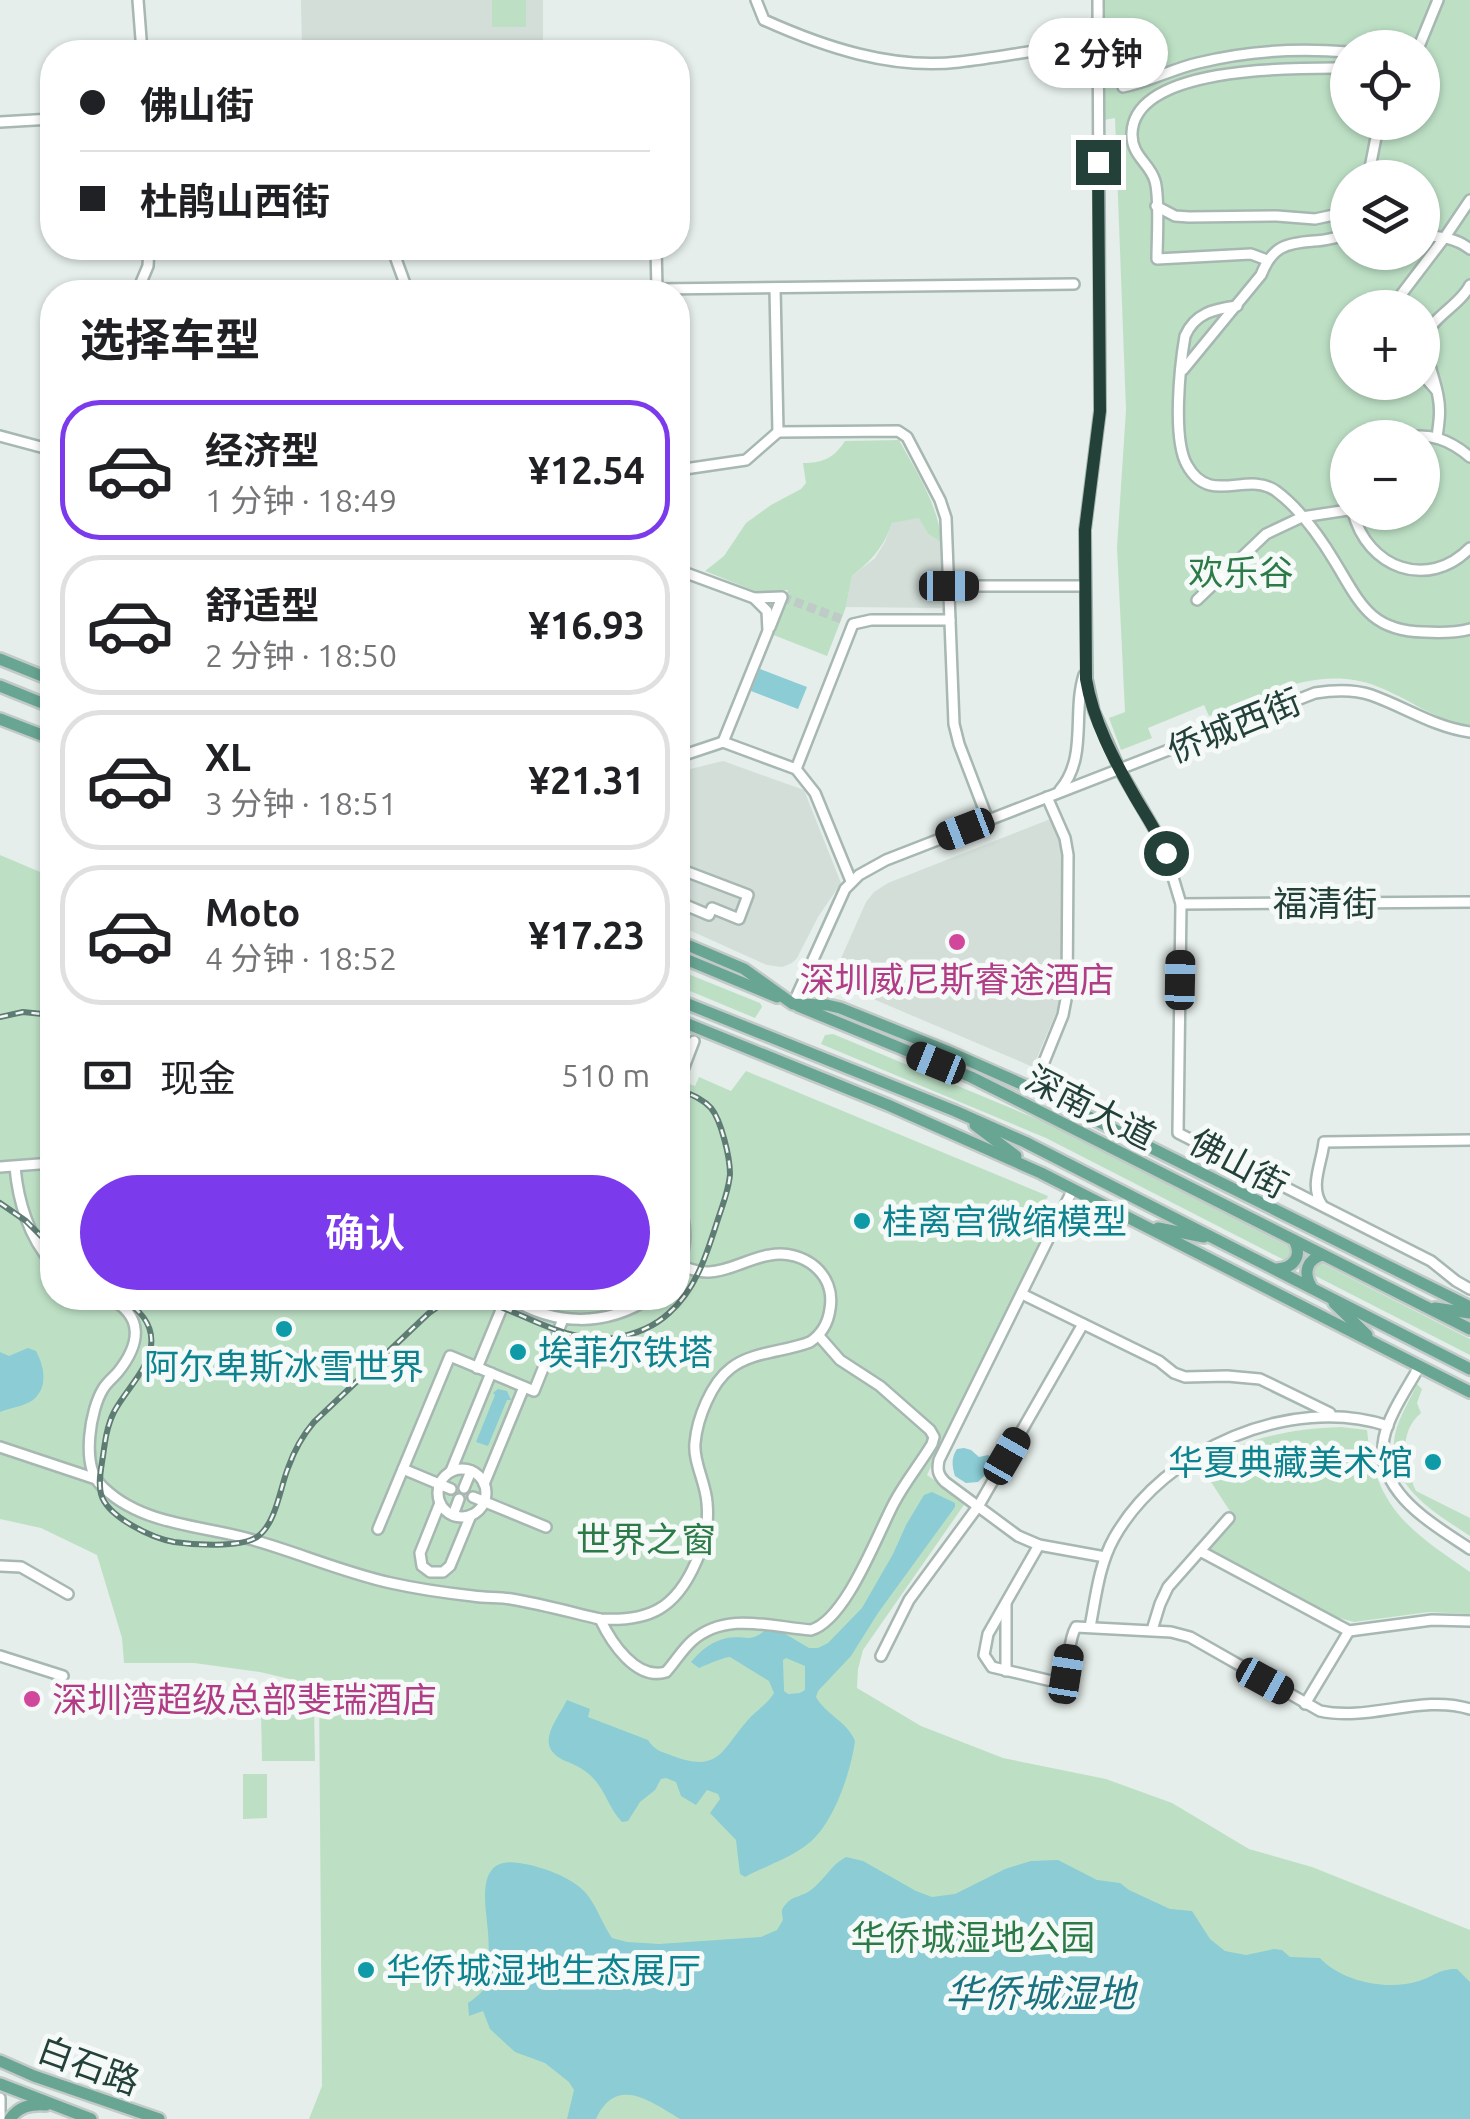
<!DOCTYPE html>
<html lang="zh">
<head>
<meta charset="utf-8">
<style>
	body { margin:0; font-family:Ubuntu,"Noto Sans SC",sans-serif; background:#f6f6f6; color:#202124; height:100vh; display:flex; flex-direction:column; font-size:38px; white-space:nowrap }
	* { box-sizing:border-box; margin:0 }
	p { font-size:32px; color:#757577 }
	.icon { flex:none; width:55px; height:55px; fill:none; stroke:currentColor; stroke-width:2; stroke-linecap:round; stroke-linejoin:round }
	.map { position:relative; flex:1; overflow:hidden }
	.sheet { position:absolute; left:40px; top:280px; width:650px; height:1030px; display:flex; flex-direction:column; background:#fff; border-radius:40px; box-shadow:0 2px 8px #0004 }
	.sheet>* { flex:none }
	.hud { position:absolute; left:40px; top:40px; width:650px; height:220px; border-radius:40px; box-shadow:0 2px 8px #0004; display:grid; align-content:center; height:220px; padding:0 40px; background:#fff }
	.tools { position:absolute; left:1330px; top:30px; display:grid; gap:20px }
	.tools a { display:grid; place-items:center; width:110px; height:110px; border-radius:50%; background:#fff; box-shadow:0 2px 8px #0004; font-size:50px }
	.end { position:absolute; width:45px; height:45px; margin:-22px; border:12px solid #234138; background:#fff; box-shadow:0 0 0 5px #fff }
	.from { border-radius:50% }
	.bubble { position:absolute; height:70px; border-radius:35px; background:#fff; box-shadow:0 2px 8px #0004; font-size:32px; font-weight:600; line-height:70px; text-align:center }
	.car { position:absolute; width:30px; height:60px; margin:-30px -15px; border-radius:12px; box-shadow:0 0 8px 2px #0007; background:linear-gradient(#222 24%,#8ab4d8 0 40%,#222 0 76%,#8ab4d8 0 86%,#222 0) }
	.hud b { display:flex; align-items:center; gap:35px; height:95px; font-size:38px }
	.hud b+b { border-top:2px solid #e0e0e0 }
	.hud i { width:25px; height:25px; background:#202124 }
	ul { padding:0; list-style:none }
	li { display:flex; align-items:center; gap:30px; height:140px; margin:0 20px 15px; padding:0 20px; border:5px solid #e0e0e0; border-radius:40px }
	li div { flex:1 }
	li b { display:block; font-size:38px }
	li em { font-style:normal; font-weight:600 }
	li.current { border-color:#7c3aed }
	li>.icon { width:90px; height:90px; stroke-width:1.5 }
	h2 { padding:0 40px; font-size:45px; line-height:120px }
	.pay { display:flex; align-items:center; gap:25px; height:110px; padding:0 40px; font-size:38px }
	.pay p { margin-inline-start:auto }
	.action { display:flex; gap:20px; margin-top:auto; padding:20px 40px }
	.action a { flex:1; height:115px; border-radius:60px; background:#7c3aed; color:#fff; font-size:40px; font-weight:600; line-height:115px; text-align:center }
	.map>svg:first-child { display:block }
</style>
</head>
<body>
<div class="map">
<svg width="1470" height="2119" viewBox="0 0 1470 2119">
	<rect width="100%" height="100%" fill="#e5eeea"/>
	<g fill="#d3ded9">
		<polygon points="301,0 543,0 543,52 302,52"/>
		<polygon points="919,517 928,534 942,543 942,608 846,607 852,576 875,558 885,542 892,523"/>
		<polygon points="723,761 804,790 841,883 818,917 797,958 792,963 782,967 767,965 678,925 678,772"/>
		<polygon points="1053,818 1063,843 1066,862 1064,987 1058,1008 1033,1067 831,981 866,902 874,892 888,883"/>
	</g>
	<g fill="#bde0c5" fill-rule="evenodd">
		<rect x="492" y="0" width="34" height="27"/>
		<path d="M1103 0H1470V726C1436 721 1408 698 1376 686 1319 664 1262 696 1209 716L1204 705 1148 728 1152 738 1121 750 1109 718 1125 712 1117 547 1126 410 1115 118 1104 120ZM1348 48H1422V122H1348ZM1348 178H1422V252H1348ZM1348 308H1422V382H1348ZM1348 438H1422V512H1348Z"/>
		<path d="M899 440C917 473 938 504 942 543L928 534 919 518 892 523C884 547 872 560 852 576L846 607 827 656 771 634 788 590 757 592 705 571 724 556 746 523 771 505 801 489 806 483 803 463C823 463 834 458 845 441Z"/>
		<polygon points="0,855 52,877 52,1298 678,1298 678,1080 695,1086 699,1077 731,1091 746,1071 1048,1196 1034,1225 1045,1231 927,1475 966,1502 863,1650 858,1669 857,1688 921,1726 1003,1758 1106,1779 1172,1803 1249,1849 1312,1867 1470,1930 1470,2119 309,2119 322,2086 319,1686 260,1672 194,1663 124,1663 122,1638 97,1555 41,1528 0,1519"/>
		<polygon points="678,970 760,1003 762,1007 755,1018 678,986"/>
		<polygon points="833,1034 1049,1124 1470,1339 1470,1355 1046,1138 821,1044 825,1035"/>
		<path d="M1417 1384 1422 1389 1417 1403 1421 1413C1397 1433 1405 1466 1416 1491L1470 1518V1536C1432 1511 1380 1481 1397 1427 1402 1412 1411 1398 1417 1384Z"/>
		<path d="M1341 1427 1367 1430C1375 1508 1409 1530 1470 1572V1614L1429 1612 1354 1622 1332 1616 1210 1549 1235 1519 1200 1465C1247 1438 1287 1429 1341 1427Z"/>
		<polygon points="261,1710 314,1710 315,1761 262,1761"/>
		<polygon points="243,1774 267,1774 267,1818 243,1819"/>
	</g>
	<g fill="#8bccd5" fill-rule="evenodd">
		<polygon points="760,669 807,687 798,709 751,691"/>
		<path d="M28 1348 36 1351C44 1366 49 1387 33 1400 25 1406 10 1408 0 1412V1352L9 1356Z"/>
		<polygon points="498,1389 507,1391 511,1400 507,1400 488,1446 476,1442 495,1395 493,1393"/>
		<path d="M964 1448 971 1450 979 1457 988 1455 992 1458 988 1472 978 1482 966 1483 955 1476C952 1466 951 1458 957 1449Z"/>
		<path d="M932 1492 955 1503V1507L878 1613 851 1656 818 1691 816 1697C826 1715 848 1722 855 1741 851 1771 834 1823 809 1843 791 1858 765 1866 745 1877L740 1874 736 1840 710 1813 720 1799 718 1794 707 1790 696 1805 681 1796 676 1782 666 1778 661 1779 655 1790 640 1802 628 1821 622 1822C609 1809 605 1789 591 1776 583 1768 573 1764 563 1760 534 1745 556 1722 567 1700L590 1709 588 1717 648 1740C655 1751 662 1752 673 1756 719 1773 721 1751 747 1721 756 1710 767 1705 774 1693L769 1681 730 1657C727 1656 703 1666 699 1668L691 1662C700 1651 712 1641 727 1638 748 1635 749 1644 768 1628L777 1629 809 1648H818L828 1643 862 1608 893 1554 906 1525 924 1495ZM786 1658 805 1666V1690L800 1693 788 1694 784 1691 783 1660Z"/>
		<path d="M846 1857 863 1861 916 1891 932 1897 955 1894 1005 1869 1031 1861 1058 1860 1097 1880 1120 1883 1129 1890 1170 1909 1192 1911 1210 1939 1225 1951 1246 1955 1274 1949 1282 1950 1290 1957 1320 1958C1342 1982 1388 1991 1419 1981 1435 1976 1438 1969 1457 1969L1470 1982V2119H680C650 2101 616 2075 596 2119H567L574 2090 569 2082 545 2063 515 2052 490 2029 483 2011 469 2016 468 2003C475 1998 481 1994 485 1987 490 1976 489 1945 488 1932 486 1906 474 1855 519 1863 541 1866 576 1878 589 1897 598 1910 603 1925 612 1938L627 1942 659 1944 761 1937 777 1930 783 1920C782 1912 780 1911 786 1904 792 1896 800 1897 808 1892 823 1883 830 1865 846 1857Z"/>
	</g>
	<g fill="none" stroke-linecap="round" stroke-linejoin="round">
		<g stroke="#becbc6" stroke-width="9" stroke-dasharray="9 4.5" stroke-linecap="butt">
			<polyline points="782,597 844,620"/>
			<polyline points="451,1489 473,1497"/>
		</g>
		<g stroke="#a7b7b1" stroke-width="14">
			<g id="minor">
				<polyline points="138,0 142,52"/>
				<path d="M756 0 764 20C824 47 892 70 959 62 1005 57 1051 46 1098 44"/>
				<polyline points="1098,0 1100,411 1085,530 1087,679 1094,711 1120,770 1163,844 1181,904 1178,1133 1431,1261 1456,1281 1470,1289"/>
				<polyline points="1420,44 1438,0"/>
				<path d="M1123 87C1149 82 1172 69 1198 63 1246 51 1298 48 1348 52"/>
				<polyline points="0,122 52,119"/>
				<polyline points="1368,178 1379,122"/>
				<polyline points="1156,206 1175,216 1189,217 1277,216 1315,219 1348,212"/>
				<path d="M1422 236C1440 236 1456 238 1470 249"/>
				<polyline points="392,248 408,292"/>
				<polyline points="656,248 657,289"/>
				<path d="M1267 260 1251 254 1157 259C1157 240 1160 198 1155 181 1150 163 1131 156 1132 133 1135 64 1301 68 1348 68"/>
				<polyline points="775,288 778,432"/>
				<polyline points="137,292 148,266 149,248"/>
				<polyline points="412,292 1074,284"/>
				<path d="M1237 306C1214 309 1195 313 1185 336 1180 365 1172 439 1187 465 1210 507 1247 470 1276 491 1299 508 1320 537 1335 562 1360 603 1370 631 1424 632 1440 633 1455 633 1470 629"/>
				<polyline points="1391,308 1445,237 1470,200"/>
				<path d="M1183 370 1261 275C1272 247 1285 243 1314 241 1325 241 1336 237 1348 235"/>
				<polyline points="1422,374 1436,390"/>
				<polyline points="778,432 898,431 907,437 940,500 946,518 954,724 959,744 988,820"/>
				<polyline points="0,436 52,450"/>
				<path d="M1437 437C1439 423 1441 410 1438 396 1435 377 1422 352 1428 333 1433 317 1461 304 1470 285"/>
				<path d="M1404 438C1430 432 1450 440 1470 457"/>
				<polyline points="678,470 746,460 778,432"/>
				<path d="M1353 512C1367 568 1428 591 1470 548"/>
				<polyline points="678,570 754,598 782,597 770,627"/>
				<polyline points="949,586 1084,586"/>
				<polyline points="1197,600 1266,534 1302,517 1348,510"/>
				<polyline points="723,742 768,631 767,611 754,598"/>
				<polyline points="678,757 723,742 796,769 815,793 851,881"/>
				<polyline points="796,769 853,624 871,620 950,620"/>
				<path d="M1060 790C1088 757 1072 713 1084 675"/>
				<polyline points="678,889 685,871 748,895 739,919 712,908 709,915 678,902"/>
				<polyline points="1181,904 1470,902"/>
				<path d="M793 1004 845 889 859 875 886 860 1315 693C1334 690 1353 689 1371 695 1405 707 1434 727 1470 732"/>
				<polyline points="678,1083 694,1041"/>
				<polyline points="1033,1089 1063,1015 1067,994 1068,855 1065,838 1047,797"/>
				<polyline points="0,1167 52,1163"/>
				<path d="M15 1167C18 1201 29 1238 52 1263"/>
				<path d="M1073 1189 939 1460C937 1470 938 1475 945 1482L1018 1536 1039 1545 1105 1557"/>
				<path d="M678 1201C686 1222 688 1245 678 1266"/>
				<path d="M1322 1205C1309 1186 1322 1163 1324 1142L1470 1140"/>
				<polyline points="1022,1294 1159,1361 1174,1373 1185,1377 1227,1376 1260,1379 1330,1413"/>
				<path d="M109 1298C144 1316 141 1343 118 1372 114 1377 107 1382 103 1389 90 1410 82 1463 99 1483 136 1524 197 1525 246 1538 295 1551 341 1572 391 1583 418 1589 446 1593 473 1596 486 1598 499 1597 511 1599 541 1604 570 1612 600 1619 650 1622 676 1608 696 1562 705 1543 709 1523 707 1503 706 1483 693 1462 695 1443 697 1419 711 1383 731 1368 753 1351 785 1352 810 1342 822 1334 828 1324 830 1309 836 1274 804 1249 770 1255 749 1258 731 1271 709 1272 699 1273 688 1268 678 1265"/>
				<path d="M510 1298C555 1326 605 1327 650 1298"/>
				<path d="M1419 1367C1407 1389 1389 1414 1384 1438 1374 1492 1433 1524 1470 1549"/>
				<polyline points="477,1368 506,1298"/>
				<polyline points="0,1447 96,1479"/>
				<polyline points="403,1469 451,1489"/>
				<circle cx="462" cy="1493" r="24"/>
				<polyline points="451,1471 491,1373"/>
				<polyline points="484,1484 524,1387"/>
				<polyline points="464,1488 471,1471"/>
				<polyline points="473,1497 546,1527"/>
				<polyline points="440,1503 420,1553 422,1566 430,1572 443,1572 450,1566 471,1515"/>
				<polyline points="453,1515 459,1499"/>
				<polyline points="378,1529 450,1356 534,1391 563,1319"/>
				<path d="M1039 1545 988 1634 984 1655 992 1667 1060 1683C1072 1667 1066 1644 1076 1627L1171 1632 1190 1637 1320 1711C1369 1722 1421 1694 1470 1709"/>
				<polyline points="1200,1551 1349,1631 1432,1620 1470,1621"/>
				<polyline points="0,1566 21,1567 68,1594"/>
				<path d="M600 1619C611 1642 636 1681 666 1672 675 1662 682 1650 692 1641 726 1611 771 1627 811 1630 846 1620 877 1535 894 1503 905 1482 920 1464 932 1444L934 1437 930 1430 880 1386 840 1360 819 1336"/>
				<path d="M1090 1627C1096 1596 1099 1565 1114 1538 1164 1449 1291 1394 1388 1426"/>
				<polyline points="1152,1630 1160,1604 1168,1587 1229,1518"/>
				<polyline points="0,1656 63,1676"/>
				<polyline points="881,1656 909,1600 979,1505 1083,1324"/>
				<polyline points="1006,1671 1006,1604"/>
				<polyline points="1305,1704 1349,1631"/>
				<polyline points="0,2098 0,2119"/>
			</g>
		</g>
		<g stroke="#c1cac7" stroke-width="16">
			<g id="major">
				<polyline points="0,659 52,680"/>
				<polyline points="0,686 52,707"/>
				<polyline points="0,719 52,739"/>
				<polyline points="678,941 744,969 793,1004 827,1005 840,1008 947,1051 1033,1089 1470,1307"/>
				<polyline points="678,956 777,997"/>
				<polyline points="678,1000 955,1111 1025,1142 1470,1369"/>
				<polyline points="798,1006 971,1077 1011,1097 1470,1329"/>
				<polyline points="678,1020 888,1105 1041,1173 1470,1392"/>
				<polyline points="975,1125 1016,1156"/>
				<polyline points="1158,1228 1204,1237"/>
				<path d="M1277 1269C1293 1268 1302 1257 1295 1242"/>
				<path d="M1311 1286C1303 1272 1307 1259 1323 1255"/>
				<polyline points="1334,1303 1367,1335"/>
				<polyline points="1435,1308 1470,1313"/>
				<polyline points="0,2061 34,2076 159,2119"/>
				<polyline points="0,2084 91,2119"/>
				<path d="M10 2119C19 2106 31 2104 46 2105"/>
			</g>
		</g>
		<use href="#minor" stroke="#fff" stroke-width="9"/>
		<use href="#major" stroke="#68a593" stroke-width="11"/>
		<g stroke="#5e7c73" stroke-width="6">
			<g id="rail">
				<polyline points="0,1017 23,1012 52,1015"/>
				<polyline points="0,1203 26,1221 52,1247"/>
				<path d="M121 1298C138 1308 154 1324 151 1346 148 1370 125 1391 114 1412 107 1426 105 1441 103 1456 101 1469 98 1482 101 1494 107 1517 152 1538 174 1542 194 1545 241 1548 257 1537 276 1524 280 1488 288 1468 294 1451 302 1436 314 1422L429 1313 446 1301 459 1298"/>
				<path d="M474 1298C522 1310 560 1343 613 1338 633 1335 654 1327 669 1313 697 1288 707 1253 718 1219 723 1204 729 1189 730 1174 730 1157 721 1120 711 1108 702 1098 689 1094 678 1089"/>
			</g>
		</g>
		<use href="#rail" stroke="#f5faf8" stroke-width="2.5" stroke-dasharray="8" stroke-linecap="butt"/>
	</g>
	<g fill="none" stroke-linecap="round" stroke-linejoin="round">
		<path stroke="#234138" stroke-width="12" d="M1098 162 1100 411 1085 530 1086 679C1093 721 1114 760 1135 797 1146 816 1158 833 1166 853"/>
	</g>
	<g fill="#d1479c" stroke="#f5faf8" stroke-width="4">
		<circle cx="957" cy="942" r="10"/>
		<circle cx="32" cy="1699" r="10"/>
	</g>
	<g fill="#0f9aa8" stroke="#f5faf8" stroke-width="4">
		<circle cx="862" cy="1221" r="10"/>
		<circle cx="284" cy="1329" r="10"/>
		<circle cx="518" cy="1352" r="10"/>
		<circle cx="1433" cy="1462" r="10"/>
		<circle cx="366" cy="1970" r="10"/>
	</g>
	<g text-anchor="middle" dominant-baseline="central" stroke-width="10" stroke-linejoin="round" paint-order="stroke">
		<g font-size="35" fill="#2b7a47" stroke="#f5faf8">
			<text x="1241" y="572">欢乐谷</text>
			<text x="646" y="1539">世界之窗</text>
			<text x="973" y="1937">华侨城湿地公园</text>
		</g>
		<g font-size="35" fill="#234138" stroke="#f5faf8">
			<text transform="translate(1234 725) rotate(-22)">侨城西街</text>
			<text x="1325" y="903">福清街</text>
			<text transform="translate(1091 1107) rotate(27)">深南大道</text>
			<text transform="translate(1239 1163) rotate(28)">佛山街</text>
			<text transform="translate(89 2065) rotate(20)">白石路</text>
		</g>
		<g font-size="35" fill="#b23c85" stroke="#f5faf8">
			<text x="957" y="979">深圳威尼斯睿途酒店</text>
			<text x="52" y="1699" text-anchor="start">深圳湾超级总部斐瑞酒店</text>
		</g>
		<g font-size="35" fill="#0d838f" stroke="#f5faf8" text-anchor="start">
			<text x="882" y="1221">桂离宫微缩模型</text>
			<text x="538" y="1352">埃菲尔铁塔</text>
			<text x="284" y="1366" text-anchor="middle">阿尔卑斯冰雪世界</text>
			<text x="1413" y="1462" text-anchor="end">华夏典藏美术馆</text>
			<text x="386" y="1970">华侨城湿地生态展厅</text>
		</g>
		<g font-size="38" font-style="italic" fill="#1a7280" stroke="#f5faf8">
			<text x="1040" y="1993">华侨城湿地</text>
		</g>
	</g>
</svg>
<div class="tools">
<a><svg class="icon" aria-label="locate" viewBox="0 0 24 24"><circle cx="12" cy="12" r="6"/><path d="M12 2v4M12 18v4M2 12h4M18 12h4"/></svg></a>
<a><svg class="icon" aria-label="layers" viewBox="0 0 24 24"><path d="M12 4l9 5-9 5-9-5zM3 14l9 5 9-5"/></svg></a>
<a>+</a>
<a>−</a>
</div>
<i class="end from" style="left:1166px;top:853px"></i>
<i class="end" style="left:1098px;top:162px"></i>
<div class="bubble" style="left:1028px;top:18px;width:140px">2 分钟</div>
<i class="car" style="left:949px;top:586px;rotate:90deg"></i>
<i class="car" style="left:965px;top:829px;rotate:249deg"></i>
<i class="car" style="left:1180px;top:980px;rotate:1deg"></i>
<i class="car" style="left:936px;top:1063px;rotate:292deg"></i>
<i class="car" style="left:1007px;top:1456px;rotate:30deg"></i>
<i class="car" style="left:1066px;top:1674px;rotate:9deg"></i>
<i class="car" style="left:1265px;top:1681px;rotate:119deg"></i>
<div class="hud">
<b><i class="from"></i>佛山街</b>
<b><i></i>杜鹃山西街</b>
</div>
<section class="sheet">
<h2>选择车型</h2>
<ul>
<li class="current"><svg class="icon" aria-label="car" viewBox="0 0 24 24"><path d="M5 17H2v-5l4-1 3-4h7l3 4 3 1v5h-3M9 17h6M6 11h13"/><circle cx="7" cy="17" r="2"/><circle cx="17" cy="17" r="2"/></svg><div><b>经济型</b><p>1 分钟 · 18:49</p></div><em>¥12.54</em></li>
<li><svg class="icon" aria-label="car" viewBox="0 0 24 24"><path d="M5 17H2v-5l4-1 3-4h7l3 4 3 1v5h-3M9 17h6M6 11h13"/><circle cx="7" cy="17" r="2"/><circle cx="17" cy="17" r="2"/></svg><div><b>舒适型</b><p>2 分钟 · 18:50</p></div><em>¥16.93</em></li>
<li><svg class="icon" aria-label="car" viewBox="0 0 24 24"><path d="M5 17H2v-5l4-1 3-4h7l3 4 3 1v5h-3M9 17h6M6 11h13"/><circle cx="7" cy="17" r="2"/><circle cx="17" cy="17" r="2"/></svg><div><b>XL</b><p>3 分钟 · 18:51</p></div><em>¥21.31</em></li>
<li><svg class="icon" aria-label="car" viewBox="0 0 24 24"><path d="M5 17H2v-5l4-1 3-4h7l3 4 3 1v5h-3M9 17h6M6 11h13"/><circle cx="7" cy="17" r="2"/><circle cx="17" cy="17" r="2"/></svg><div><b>Moto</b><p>4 分钟 · 18:52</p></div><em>¥17.23</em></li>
</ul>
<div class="pay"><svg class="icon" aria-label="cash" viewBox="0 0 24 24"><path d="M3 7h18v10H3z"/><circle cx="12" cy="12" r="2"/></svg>现金<p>510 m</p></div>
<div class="action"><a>确认</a></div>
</section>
</div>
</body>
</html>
